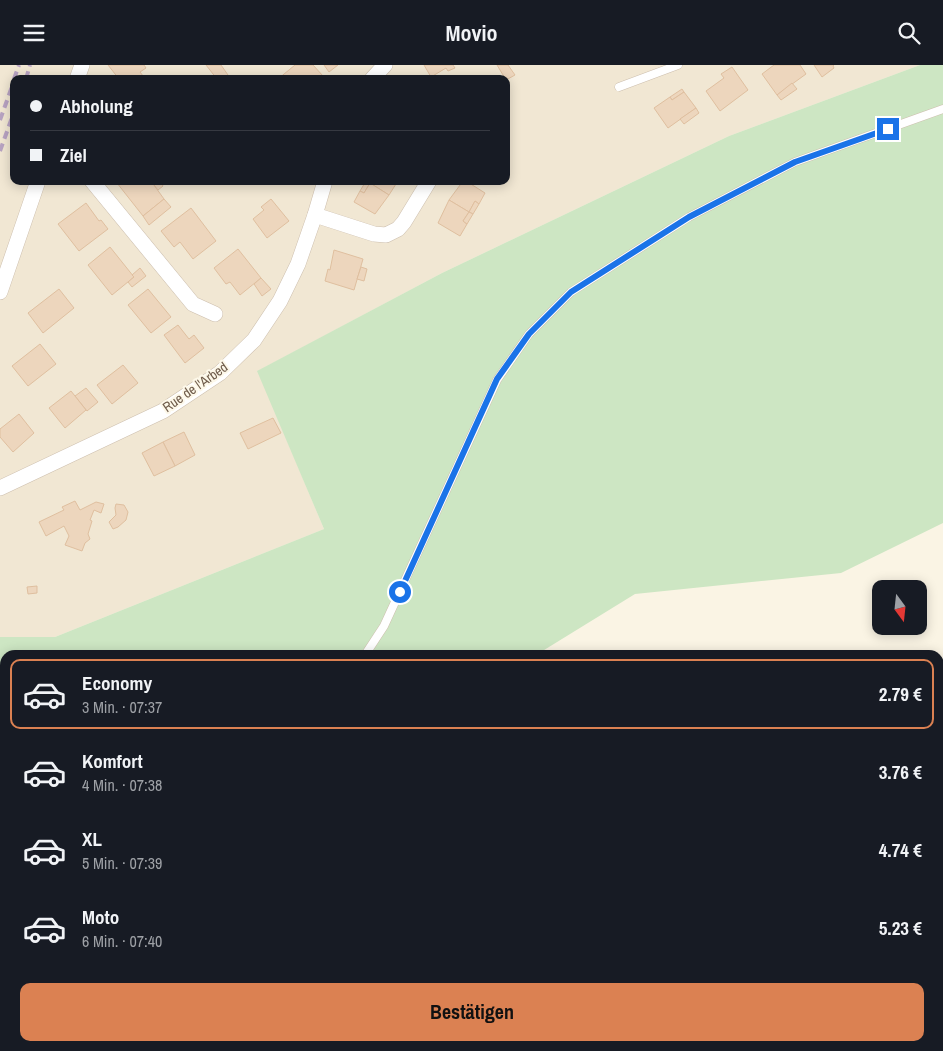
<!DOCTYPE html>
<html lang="de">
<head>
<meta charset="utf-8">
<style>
	body { margin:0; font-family:"Archivo Narrow",sans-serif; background:#20242c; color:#f1f3f6; height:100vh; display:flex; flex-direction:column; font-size:19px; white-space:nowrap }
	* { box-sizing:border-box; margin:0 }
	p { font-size:16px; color:#9ea1a6 }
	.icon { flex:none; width:28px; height:28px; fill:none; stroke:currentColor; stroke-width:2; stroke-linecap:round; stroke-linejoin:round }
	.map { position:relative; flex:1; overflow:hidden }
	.side { position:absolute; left:0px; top:585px; width:944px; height:401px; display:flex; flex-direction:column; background:#171b24; border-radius:15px 15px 0 0; box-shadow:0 2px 12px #0003 }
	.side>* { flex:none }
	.banner { position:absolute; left:10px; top:10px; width:500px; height:110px; border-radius:10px; box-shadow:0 2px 12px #0003; display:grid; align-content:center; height:110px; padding:0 20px; background:#171b24 }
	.needle { width:32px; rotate:165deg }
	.buttons { position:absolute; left:872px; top:515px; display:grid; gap:10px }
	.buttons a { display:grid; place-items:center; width:55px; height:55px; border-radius:10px; background:#171b24; box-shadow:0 2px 12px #0003; font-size:25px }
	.end { position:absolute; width:22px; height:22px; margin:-11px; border:6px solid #1a73e8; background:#fff; box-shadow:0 0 0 2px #fff }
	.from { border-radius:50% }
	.banner b { display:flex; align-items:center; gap:18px; height:48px; font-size:19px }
	.banner b+b { border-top:1px solid #363941 }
	.banner i { width:12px; height:12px; background:#f1f3f6 }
	ul { padding:9px 0 0; list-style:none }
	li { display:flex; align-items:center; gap:15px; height:70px; margin:0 10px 8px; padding:0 10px; border:2px solid transparent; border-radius:10px }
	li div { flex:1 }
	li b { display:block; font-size:19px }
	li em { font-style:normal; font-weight:700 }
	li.selected { border-color:#db8152 }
	li>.icon { width:45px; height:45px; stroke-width:1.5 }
	.cta { display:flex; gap:10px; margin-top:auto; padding:10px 20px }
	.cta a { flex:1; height:58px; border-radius:10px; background:#db8152; color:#111; font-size:20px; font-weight:700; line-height:58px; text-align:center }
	header { display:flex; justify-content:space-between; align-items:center; height:65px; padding:0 20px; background:#171b24; font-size:22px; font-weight:700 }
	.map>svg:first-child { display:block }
</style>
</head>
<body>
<header><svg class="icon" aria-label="menu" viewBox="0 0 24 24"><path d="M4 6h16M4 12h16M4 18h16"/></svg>Movio<svg class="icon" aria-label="search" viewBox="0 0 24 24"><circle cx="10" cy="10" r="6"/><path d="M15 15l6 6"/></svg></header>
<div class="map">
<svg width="943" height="986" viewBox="0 0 943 986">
	<rect width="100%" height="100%" fill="#faf4e4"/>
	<path fill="#f1e7d3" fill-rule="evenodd" d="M0 0H920L729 71 442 208 258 306 324 464 55 572H0ZM14 14H506V116H14Z"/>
	<polygon fill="#cde6c3" points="920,0 943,0 943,458 841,508 635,529 536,590 5,590 5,981 360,981 359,986 0,986 0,572 55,572 324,464 257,306 442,208 729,71"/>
	<g fill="#edd6bd" stroke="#dfbf9f">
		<polygon points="108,0 144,0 146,3 140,7 143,11 140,14 119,14"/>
		<polygon points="206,0 221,0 228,10 223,14 217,14"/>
		<polygon points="295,0 313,0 323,11 320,14 278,14"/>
		<polygon points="324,0 338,0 329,7"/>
		<polygon points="424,0 453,0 455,3 448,6 446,3 431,12"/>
		<polygon points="497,0 508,0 515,10 506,15"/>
		<polygon points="774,0 800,0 806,9 777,30 762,9"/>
		<polygon points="814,0 834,0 833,1 834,3 822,12"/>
		<polygon points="732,2 748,25 720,46 706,26 724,13 721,9"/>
		<polygon points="792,18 797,24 781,35 777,30"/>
		<polygon points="682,24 684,27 672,35 670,32"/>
		<polygon points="684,27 696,43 668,63 654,43 670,32 672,35"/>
		<polygon points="696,43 699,48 684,59 680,54"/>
		<polygon points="120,116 151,116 164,134 143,151 117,118"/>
		<polygon points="151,116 160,116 163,121 158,125"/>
		<polygon points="366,116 370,118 364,128 360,126"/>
		<polygon points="371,116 396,116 396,119 389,130 370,118"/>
		<polygon points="463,116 466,116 485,128 479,139 475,136 469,147 449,135"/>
		<polygon points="370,118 389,130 375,149 354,137 360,126 364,128"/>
		<polygon points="164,134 171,142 149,160 143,151"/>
		<polygon points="271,134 289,156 267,173 253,154 264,145 261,142"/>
		<polygon points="449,135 469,147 463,156 467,159 460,171 438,158"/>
		<polygon points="475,136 479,139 473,149 469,147"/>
		<polygon points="86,138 99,156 101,155 108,164 79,186 58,159"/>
		<polygon points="191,143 216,176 193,194 180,177 174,182 161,166"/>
		<polygon points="469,147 473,149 467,159 463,156"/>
		<polygon points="110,182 134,212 112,230 88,200"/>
		<polygon points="238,184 261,213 240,230 230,217 226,219 214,203"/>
		<polygon points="334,185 363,194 354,225 325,216 328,204 330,205"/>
		<polygon points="361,202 367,204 364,216 357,214"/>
		<polygon points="140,203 146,211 132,222 128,217 134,212 132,210"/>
		<polygon points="261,213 271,224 262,231 254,219"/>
		<polygon points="59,224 74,243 43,268 28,248"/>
		<polygon points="148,224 171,252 151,268 128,240"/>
		<polygon points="178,260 189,274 194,270 204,283 185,298 164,270"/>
		<polygon points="40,279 56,299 28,321 12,301"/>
		<polygon points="123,300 138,318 112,339 97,320"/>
		<polygon points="86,323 98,337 87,346 75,331"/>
		<polygon points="71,326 86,345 65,363 49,343"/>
		<polygon points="19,349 34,368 13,387 0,372 0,364"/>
		<polygon points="273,353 281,368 248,384 240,368"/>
		<polygon points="184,367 195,390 175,401 163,377"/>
		<polygon points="163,377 175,401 154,411 142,388"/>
		<polygon points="75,436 80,445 96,437 104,439 101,448 94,445 90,455 92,456 88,469 90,474 85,478 82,486 65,480 69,471 64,461 46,471 39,457 64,445 62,442"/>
		<polygon points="116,439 124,440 128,447 126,455 118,462 113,464 109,457 116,450 115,443"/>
		<polygon points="37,521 37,528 28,529 27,522"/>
	</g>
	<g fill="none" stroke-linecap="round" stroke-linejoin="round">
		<g stroke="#cdbfae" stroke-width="9">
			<g id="lane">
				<polyline points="619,22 678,0"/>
				<polyline points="365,590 384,561 497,315 529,269 571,227 689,152 795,97 943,44"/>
				<polyline points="202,986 203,981"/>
			</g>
		</g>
		<g stroke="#cdbfae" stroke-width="16">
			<g id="street">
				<polyline points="77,14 82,0"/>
				<polyline points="372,14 385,0"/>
				<polyline points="92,116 193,239 215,249"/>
				<polyline points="315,150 374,169 386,170 398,164 404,157 429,116"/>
				<polyline points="0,227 38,116"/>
				<polyline points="0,423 163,346 220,308 254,275 280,236 298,199 315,150 325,116"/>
			</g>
		</g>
		<use href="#lane" stroke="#fff" stroke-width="8"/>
		<use href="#street" stroke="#fff" stroke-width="15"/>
		<g stroke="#b8a3c2" stroke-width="4" stroke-dasharray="8 5" stroke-linecap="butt">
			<polyline points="14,14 19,0"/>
			<polyline points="26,14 30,0"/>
			<polyline points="0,55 14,16"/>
			<polyline points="0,86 14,47"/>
		</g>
	</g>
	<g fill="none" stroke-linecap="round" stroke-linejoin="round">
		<polyline stroke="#1a73e8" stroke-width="6" points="400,527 497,314 529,269 571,227 689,152 795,97 888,64"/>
	</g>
	<g text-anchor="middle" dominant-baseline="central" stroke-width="4" stroke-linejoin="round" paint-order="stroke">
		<g font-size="14" fill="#705d4c" stroke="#fdf8e9">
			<text transform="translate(195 322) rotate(-35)">Rue de l'Arbed</text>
		</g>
	</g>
</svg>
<div class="buttons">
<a><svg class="needle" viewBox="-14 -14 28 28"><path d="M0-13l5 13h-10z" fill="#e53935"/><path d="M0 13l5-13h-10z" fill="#9ea1a6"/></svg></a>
</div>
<i class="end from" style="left:400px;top:527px"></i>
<i class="end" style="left:888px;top:64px"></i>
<div class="banner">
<b><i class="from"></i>Abholung</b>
<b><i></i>Ziel</b>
</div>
<section class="side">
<ul>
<li class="selected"><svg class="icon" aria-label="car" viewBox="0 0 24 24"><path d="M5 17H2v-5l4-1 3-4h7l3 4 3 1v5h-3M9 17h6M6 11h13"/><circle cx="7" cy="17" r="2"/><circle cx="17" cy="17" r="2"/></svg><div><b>Economy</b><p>3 Min. · 07:37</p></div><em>2.79 €</em></li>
<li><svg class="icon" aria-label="car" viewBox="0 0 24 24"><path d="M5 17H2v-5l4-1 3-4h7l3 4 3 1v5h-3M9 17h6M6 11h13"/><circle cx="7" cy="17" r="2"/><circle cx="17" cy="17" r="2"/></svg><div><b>Komfort</b><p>4 Min. · 07:38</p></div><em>3.76 €</em></li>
<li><svg class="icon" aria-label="car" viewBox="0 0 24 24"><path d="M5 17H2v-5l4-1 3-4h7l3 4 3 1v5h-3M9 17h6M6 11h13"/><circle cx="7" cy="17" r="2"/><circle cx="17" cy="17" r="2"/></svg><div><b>XL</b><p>5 Min. · 07:39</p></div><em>4.74 €</em></li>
<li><svg class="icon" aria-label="car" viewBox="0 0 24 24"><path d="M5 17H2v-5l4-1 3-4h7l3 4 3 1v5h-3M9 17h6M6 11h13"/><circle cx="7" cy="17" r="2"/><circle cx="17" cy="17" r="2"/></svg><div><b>Moto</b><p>6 Min. · 07:40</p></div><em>5.23 €</em></li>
</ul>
<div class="cta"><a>Bestätigen</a></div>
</section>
</div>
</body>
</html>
